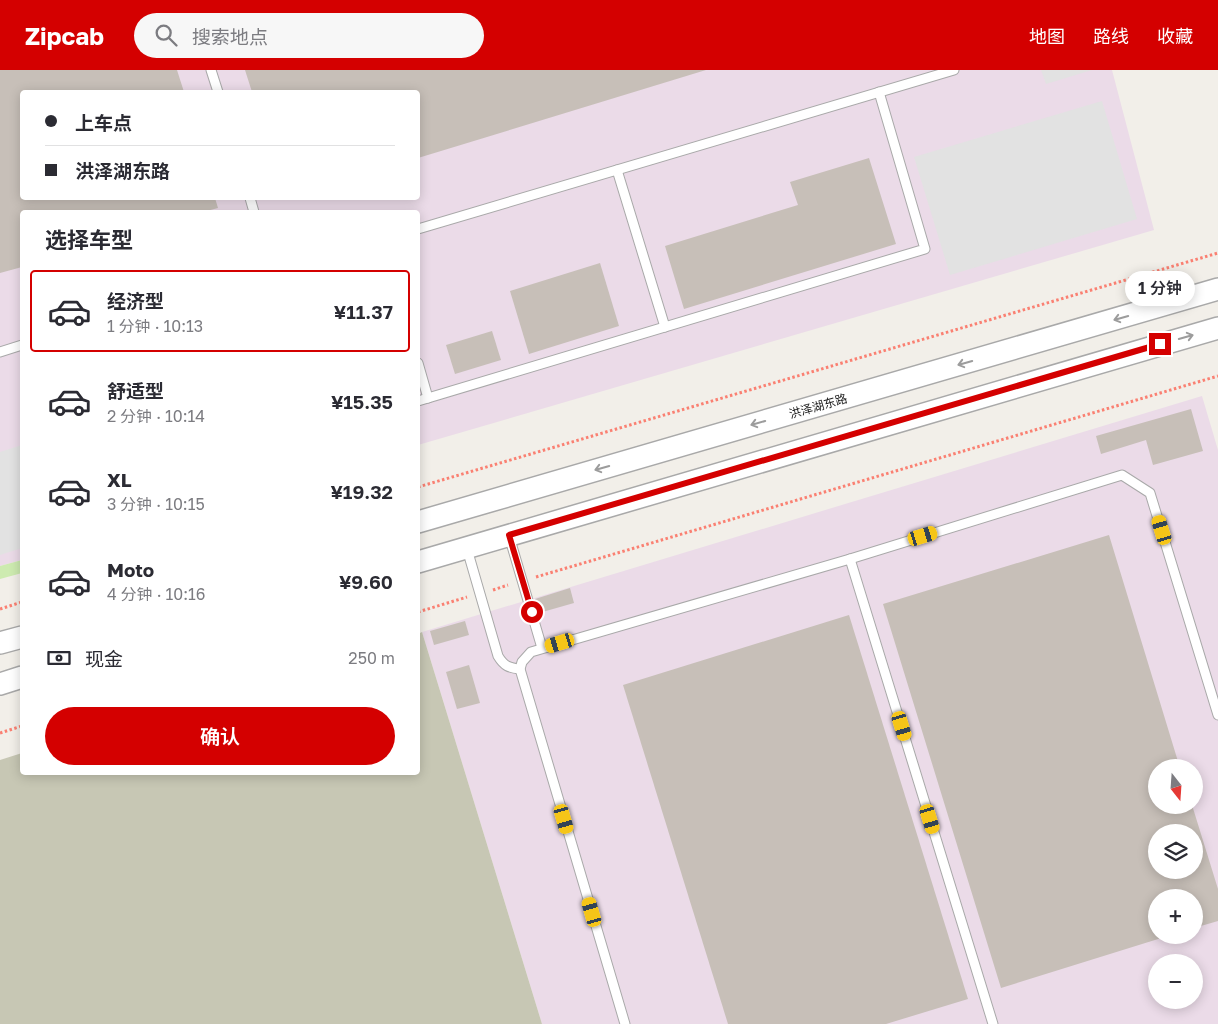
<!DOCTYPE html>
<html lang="zh">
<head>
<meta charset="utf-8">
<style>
	body { margin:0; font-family:"Golos Text","Noto Sans SC",sans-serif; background:#f7f7f7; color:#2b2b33; height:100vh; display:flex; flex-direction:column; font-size:19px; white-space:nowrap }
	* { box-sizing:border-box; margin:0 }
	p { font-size:16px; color:#7c7c81 }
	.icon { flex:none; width:28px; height:28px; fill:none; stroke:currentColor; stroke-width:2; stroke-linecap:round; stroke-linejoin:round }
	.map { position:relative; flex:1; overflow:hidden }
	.panel { position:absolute; left:20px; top:140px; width:400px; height:565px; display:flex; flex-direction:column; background:#fff; border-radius:5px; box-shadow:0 2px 12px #0003 }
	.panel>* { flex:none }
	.guide { position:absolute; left:20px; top:20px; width:400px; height:110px; border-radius:5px; box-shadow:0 2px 12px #0003; display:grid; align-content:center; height:110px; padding:0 25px; background:#fff }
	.needle { width:32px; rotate:163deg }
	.controls { position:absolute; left:1148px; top:689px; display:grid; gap:10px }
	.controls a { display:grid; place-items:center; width:55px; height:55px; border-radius:50%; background:#fff; box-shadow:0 2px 12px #0003; font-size:25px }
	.end { position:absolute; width:22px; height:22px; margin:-11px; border:6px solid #d40000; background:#fff; box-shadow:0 0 0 2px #fff }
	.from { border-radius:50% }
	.bubble { position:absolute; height:35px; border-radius:18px; background:#fff; box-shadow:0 2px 12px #0003; font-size:16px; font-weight:600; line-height:35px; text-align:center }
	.car { position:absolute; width:15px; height:30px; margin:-15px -8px; border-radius:6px; box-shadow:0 0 4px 1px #0007; background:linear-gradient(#f5c518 24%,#345 0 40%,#f5c518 0 76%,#345 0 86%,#f5c518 0) }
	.guide b { display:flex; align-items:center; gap:18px; height:48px; font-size:19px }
	.guide b+b { border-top:1px solid #e1e1e2 }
	.guide i { width:12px; height:12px; background:#2b2b33 }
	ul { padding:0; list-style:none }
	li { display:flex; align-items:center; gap:15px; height:82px; margin:0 10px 8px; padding:0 15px; border:2px solid transparent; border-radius:5px }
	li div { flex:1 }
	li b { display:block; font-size:19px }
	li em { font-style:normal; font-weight:600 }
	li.selected { border-color:#d40000 }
	li>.icon { width:45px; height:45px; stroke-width:1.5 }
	h2 { padding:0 25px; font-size:22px; line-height:60px }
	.pay { display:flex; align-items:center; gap:12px; height:55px; padding:0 25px; font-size:19px }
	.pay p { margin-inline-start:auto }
	.action { display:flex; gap:10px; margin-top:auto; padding:10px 25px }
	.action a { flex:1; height:58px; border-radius:30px; background:#d40000; color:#fff; font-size:20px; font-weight:600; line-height:58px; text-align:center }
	header { display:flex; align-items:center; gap:30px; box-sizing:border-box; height:70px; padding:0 25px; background:#d40000; color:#fff }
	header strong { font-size:24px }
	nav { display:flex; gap:28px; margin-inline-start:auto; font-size:18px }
	.search { width:350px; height:45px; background:#f7f7f7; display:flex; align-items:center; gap:12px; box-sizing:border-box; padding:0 18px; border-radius:28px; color:#7c7c81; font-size:19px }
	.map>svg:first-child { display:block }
</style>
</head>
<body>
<header>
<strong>Zipcab</strong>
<div class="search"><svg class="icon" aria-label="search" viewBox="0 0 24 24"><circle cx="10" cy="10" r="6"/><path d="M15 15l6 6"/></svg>搜索地点</div>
<nav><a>地图</a><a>路线</a><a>收藏</a></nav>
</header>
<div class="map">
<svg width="1218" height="954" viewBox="0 0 1218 954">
	<rect width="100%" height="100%" fill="#f2efe9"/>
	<g fill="#ebdbe8" fill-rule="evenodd">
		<path d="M0 0H1112L1154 160 418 375V142H22V490L0 496ZM22 22H418V128H22Z"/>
		<path d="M1202 326 1218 380V954H542L422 562ZM1156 698H1194V735H1156ZM1156 762H1194V800H1156ZM1156 828H1194V865H1156ZM1156 892H1194V930H1156Z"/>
	</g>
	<polygon fill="#c7c7b4" points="422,562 542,954 0,954 0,690 22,683 22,702 418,702 418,564"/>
	<polygon fill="#cdebb0" points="22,490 22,503 0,509 0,496"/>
	<g fill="#e2e2e2">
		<polygon points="1041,0 1092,0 1046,14"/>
		<polygon points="1102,31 1137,149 950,205 914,87"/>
		<polygon points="22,375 22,478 0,485 0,382"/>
	</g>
	<g fill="#c7bfb8" fill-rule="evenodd">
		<polygon points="0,0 177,0 184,22 22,22 22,128 215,128 218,138 203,142 22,142 22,197 0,203"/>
		<polygon points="245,0 706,0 418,88 418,22 252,22"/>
		<polygon points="869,88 896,174 684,239 665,176 798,135 790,112"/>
		<polygon points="600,193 619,256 529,284 510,221"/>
		<polygon points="492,261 501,290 455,304 446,275"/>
		<polygon points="1191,339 1203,381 1153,395 1146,370 1101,384 1096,366"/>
		<path d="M1109 465 1180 698H1156V735H1192L1218 819V851L1194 858V828H1156V865H1171L1001 918 883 534ZM1156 762H1194V800H1156Z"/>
		<polygon points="570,518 574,533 539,543 535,529"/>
		<polygon points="849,545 968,929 886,954 728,954 623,615"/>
		<polygon points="465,551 469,565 434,575 430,561"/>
		<polygon points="469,595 480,633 457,639 446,602"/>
	</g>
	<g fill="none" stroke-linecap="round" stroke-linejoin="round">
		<g stroke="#a9a9a9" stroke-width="11">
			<g id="service">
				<polyline points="211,0 218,22"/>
				<polyline points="617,100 665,257"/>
				<polyline points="250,128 254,142"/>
				<polyline points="418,159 954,0"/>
				<polyline points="0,282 22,275"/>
				<polyline points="418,293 428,328"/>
				<polyline points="418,331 925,179 879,22"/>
				<polyline points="509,466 542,578"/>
				<path d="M467 479 498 586C504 596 509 598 520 599"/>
				<polyline points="850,489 993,954"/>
				<polyline points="625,954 520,599 522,592 531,582 850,489 1122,405 1150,423 1218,645"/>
			</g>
		</g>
		<g stroke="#a9a9a9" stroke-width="24">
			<g id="tertiary">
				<polyline points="418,452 1218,219"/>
				<polyline points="418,492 1218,258"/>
				<polyline points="0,573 22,567"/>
				<polyline points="0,614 22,607"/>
			</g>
		</g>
		<g stroke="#fa8072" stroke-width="3" stroke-dasharray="2.5 2.5" stroke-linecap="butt">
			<polyline points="418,417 1218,183"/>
			<polyline points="536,507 1218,306"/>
			<polyline points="493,520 508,515"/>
			<polyline points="0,539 22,532"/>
			<polyline points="418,542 467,527"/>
			<polyline points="0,663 22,656"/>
		</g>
		<use href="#service" stroke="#fff" stroke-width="9"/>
		<use href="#tertiary" stroke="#fff" stroke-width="21"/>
	</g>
	<defs><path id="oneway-shaft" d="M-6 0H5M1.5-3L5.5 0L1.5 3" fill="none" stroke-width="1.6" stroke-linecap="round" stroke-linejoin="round" transform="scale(1.25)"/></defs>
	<g stroke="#9c9c9c">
		<use href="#oneway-shaft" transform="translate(1121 248) rotate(164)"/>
		<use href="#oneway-shaft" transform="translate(1186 267) rotate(-16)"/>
		<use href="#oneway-shaft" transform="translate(965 293) rotate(164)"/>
		<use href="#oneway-shaft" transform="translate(758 353) rotate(164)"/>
		<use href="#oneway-shaft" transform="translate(602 398) rotate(164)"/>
	</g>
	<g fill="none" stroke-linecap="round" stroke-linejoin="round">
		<polyline stroke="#d40000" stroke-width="6" points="532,542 509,465 1160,274"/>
	</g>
	<g text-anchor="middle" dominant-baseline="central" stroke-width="4" stroke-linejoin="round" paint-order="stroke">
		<g font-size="12" fill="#222" stroke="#fff">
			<text transform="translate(818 336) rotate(-16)">洪泽湖东路</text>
		</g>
	</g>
</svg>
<div class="controls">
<a><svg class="needle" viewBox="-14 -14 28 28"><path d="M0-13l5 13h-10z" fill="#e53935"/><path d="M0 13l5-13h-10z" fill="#7c7c81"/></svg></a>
<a><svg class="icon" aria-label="layers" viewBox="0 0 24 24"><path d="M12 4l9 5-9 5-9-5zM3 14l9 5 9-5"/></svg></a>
<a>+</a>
<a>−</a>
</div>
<i class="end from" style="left:532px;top:542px"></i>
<i class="end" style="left:1160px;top:274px"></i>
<div class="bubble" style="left:1125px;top:201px;width:70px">1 分钟</div>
<i class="car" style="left:1162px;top:460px;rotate:343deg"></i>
<i class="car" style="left:923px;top:466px;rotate:73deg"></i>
<i class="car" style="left:560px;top:573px;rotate:253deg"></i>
<i class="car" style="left:902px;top:656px;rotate:163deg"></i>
<i class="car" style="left:564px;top:749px;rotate:164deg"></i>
<i class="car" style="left:930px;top:749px;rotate:163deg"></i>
<i class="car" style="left:592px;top:842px;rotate:344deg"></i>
<div class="guide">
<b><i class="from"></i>上车点</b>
<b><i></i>洪泽湖东路</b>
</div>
<section class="panel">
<h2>选择车型</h2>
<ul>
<li class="selected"><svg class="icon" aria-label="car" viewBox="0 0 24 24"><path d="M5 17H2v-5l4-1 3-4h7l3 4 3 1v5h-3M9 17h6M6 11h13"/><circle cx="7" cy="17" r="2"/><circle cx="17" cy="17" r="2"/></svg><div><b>经济型</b><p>1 分钟 · 10:13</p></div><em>¥11.37</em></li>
<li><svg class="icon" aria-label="car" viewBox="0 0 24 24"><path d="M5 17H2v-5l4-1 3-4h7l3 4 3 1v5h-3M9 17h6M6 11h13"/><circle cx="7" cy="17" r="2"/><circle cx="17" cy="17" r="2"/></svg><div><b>舒适型</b><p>2 分钟 · 10:14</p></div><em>¥15.35</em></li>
<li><svg class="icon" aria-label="car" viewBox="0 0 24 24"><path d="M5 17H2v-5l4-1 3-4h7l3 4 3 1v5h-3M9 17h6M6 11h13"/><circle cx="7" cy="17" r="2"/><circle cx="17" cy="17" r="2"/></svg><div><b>XL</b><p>3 分钟 · 10:15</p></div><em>¥19.32</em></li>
<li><svg class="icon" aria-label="car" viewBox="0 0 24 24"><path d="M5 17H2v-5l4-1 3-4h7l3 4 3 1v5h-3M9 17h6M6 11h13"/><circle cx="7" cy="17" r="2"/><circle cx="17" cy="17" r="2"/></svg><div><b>Moto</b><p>4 分钟 · 10:16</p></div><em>¥9.60</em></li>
</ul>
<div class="pay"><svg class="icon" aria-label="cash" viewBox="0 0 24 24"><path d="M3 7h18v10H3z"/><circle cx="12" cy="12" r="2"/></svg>现金<p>250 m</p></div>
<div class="action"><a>确认</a></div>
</section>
</div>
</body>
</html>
